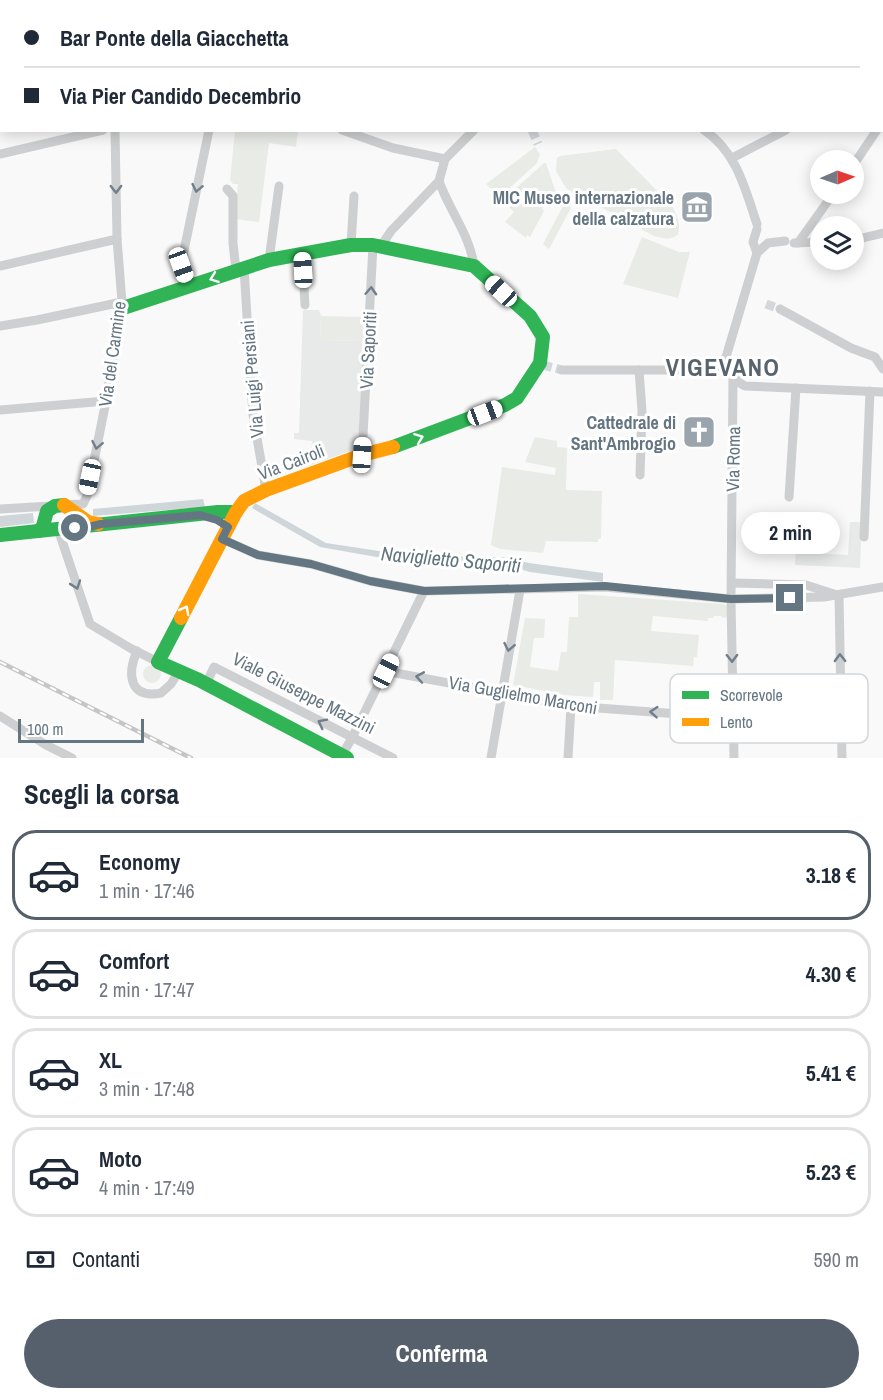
<!DOCTYPE html>
<html lang="it">
<head>
<meta charset="utf-8">
<style>
	body { margin:0; font-family:"Archivo Narrow",sans-serif; background:#f2f2f3; color:#1f2937; height:100vh; display:flex; flex-direction:column; font-size:22px; white-space:nowrap }
	* { box-sizing:border-box; margin:0 }
	p { font-size:20px; color:#747a83 }
	.icon { flex:none; width:33px; height:33px; fill:none; stroke:currentColor; stroke-width:2; stroke-linecap:round; stroke-linejoin:round }
	.map { position:relative; height:758px; overflow:hidden }
	.drawer { display:flex; flex-direction:column; background:#fff; flex:1 }
	.drawer>* { flex:none }
	.top-card { position:absolute; left:0px; top:0px; width:884px; height:132px; box-shadow:0 3px 15px #0003; display:grid; align-content:center; height:132px; padding:0 24px; background:#fff }
	.needle { width:39px; rotate:88deg }
	.buttons { position:absolute; left:810px; top:150px; display:grid; gap:12px }
	.buttons a { display:grid; place-items:center; width:54px; height:54px; border-radius:50%; background:#fff; box-shadow:0 3px 15px #0003; font-size:30px }
	.scale { position:absolute; left:18px; bottom:15px; width:126px; box-sizing:border-box; padding-left:6px; border:3px solid #657683; border-top:0; font-size:16px; line-height:21px; white-space:nowrap; color:#657683; -webkit-text-stroke:4px #fff; paint-order:stroke }
	.end { position:absolute; width:27px; height:27px; margin:-14px; border:8px solid #657683; background:#fff; box-shadow:0 0 0 3px #fff }
	.from { border-radius:50% }
	.bubble { position:absolute; height:42px; border-radius:21px; background:#fff; box-shadow:0 3px 15px #0003; font-size:20px; font-weight:800; line-height:42px; text-align:center }
	.car { position:absolute; width:18px; height:36px; margin:-18px -9px; border-radius:8px; box-shadow:0 0 4px 2px #0007; background:linear-gradient(#fff 24%,#345 0 40%,#fff 0 76%,#345 0 86%,#fff 0) }
	.top-card b { display:flex; align-items:center; gap:21px; height:57px; font-size:22px }
	.top-card b+b { border-top:2px solid #e0e1e3 }
	.top-card i { width:15px; height:15px; background:#1f2937 }
	ul { padding:0; list-style:none }
	li { display:flex; align-items:center; gap:18px; height:90px; margin:0 12px 9px; padding:0 12px; border:3px solid #e0e1e3; border-radius:24px }
	li div { flex:1 }
	li b { display:block; font-size:22px }
	li em { font-style:normal; font-weight:800 }
	li.on { border-color:#56606c }
	li>.icon { width:54px; height:54px; stroke-width:1.5 }
	h2 { padding:0 24px; font-size:27px; line-height:72px }
	.pay { display:flex; align-items:center; gap:15px; height:66px; padding:0 24px; font-size:22px }
	.pay p { margin-inline-start:auto }
	.primary-button { display:flex; gap:12px; margin-top:auto; padding:12px 24px }
	.primary-button a { flex:1; height:69px; border-radius:36px; background:#56606c; color:#fff; font-size:24px; font-weight:800; line-height:69px; text-align:center }
	.map>svg:first-child { display:block }
</style>
</head>
<body>
<div class="map">
<svg width="883" height="758" viewBox="0 0 883 758">
	<rect width="100%" height="100%" fill="#f9f9f9"/>
	<g fill="#e8e9e9">
		<polygon points="303,310 319,310 321,316 320,340 364,341 358,448 297,470 294,461 298,459 297,456 311,455 312,441 294,439 294,433 299,433"/>
		<polygon points="797,520 810,521 808,553 848,555 850,522 862,522 860,568 795,565"/>
	</g>
	<g fill="#e8ebe6">
		<polygon points="235,131 298,131 296,147 269,143 259,222 235,219 238,184 233,184 230,180"/>
		<polygon points="535,147 540,154 537,163 502,195 505,198 544,163 546,163 555,190 565,199 571,208 549,249 543,244 563,206 548,198 542,209 544,211 530,237 527,235 526,238 505,222 514,212 486,184"/>
		<path d="M616 149 672 206C677 215 681 224 678 234 672 241 662 238 654 236L566 188 556 171 557 158 560 156Z"/>
		<polygon points="642,237 679,252 690,252 678,298 623,284"/>
		<polygon points="321,316 364,317 364,341 320,340"/>
		<polygon points="535,437 557,441 557,447 567,448 566,490 602,491 601,538 598,539 598,542 546,541 543,553 500,549 491,545 502,467 555,475 556,468 525,462"/>
		<polygon points="578,594 724,604 729,608 727,617 723,618 721,616 714,616 713,618 708,618 708,621 653,616 651,631 699,635 697,657 694,657 693,666 615,660 613,700 600,700 600,682 594,682 593,697 565,695 513,685 525,618 545,619 544,638 534,638 530,667 558,671 561,652 567,652 569,617 578,617"/>
		<circle cx="152" cy="674" r="9"/>
	</g>
	<g fill="#ced6d9">
		<polygon points="203,499 205,507 93,516 93,509"/>
		<polygon points="255,503 326,543 412,556 498,557 497,564 405,562 320,547 252,508"/>
		<polygon points="33,513 34,523 0,527 0,516"/>
		<polygon points="502,557 529,563 603,573 603,582 530,572 523,570 522,568 501,564"/>
	</g>
	<g fill="none" stroke-linecap="round" stroke-linejoin="round">
		<g stroke="#d4d8dc" stroke-width="9" stroke-dasharray="9 4.5" stroke-linecap="butt">
			<polyline points="532,130 538,144"/>
			<polyline points="766,304 780,309"/>
			<polyline points="543,365 562,370"/>
		</g>
		<g stroke="#cecfd0" stroke-width="9">
			<polyline points="77,0 77,2"/>
			<polyline points="179,0 180,2"/>
			<polyline points="347,0 347,2"/>
			<polyline points="495,0 496,2"/>
			<polyline points="630,0 630,2"/>
			<polyline points="752,0 752,2"/>
			<polyline points="236,2 237,0"/>
			<polyline points="276,2 278,0"/>
			<polyline points="430,2 434,0"/>
			<polyline points="769,2 772,0"/>
			<polyline points="882,80 883,79"/>
			<polyline points="882,123 883,122"/>
			<polyline points="342,130 393,148 445,159"/>
			<path d="M704 130C737 152 745 189 757 224"/>
			<polyline points="0,154 103,130"/>
			<polyline points="732,158 786,130"/>
			<polyline points="854,164 877,130"/>
			<path d="M439 181C449 210 470 235 474 266"/>
			<polyline points="227,189 233,196 233,243 236,270"/>
			<polyline points="757,229 753,242 757,253 768,243 785,241"/>
			<polyline points="854,240 883,233"/>
			<polyline points="794,243 820,242"/>
			<polyline points="798,243 833,194"/>
			<polyline points="351,245 354,196"/>
			<polyline points="381,246 391,231 439,181 445,159 474,130"/>
			<polyline points="302,253 305,305"/>
			<path d="M757 253 726 357C728 370 733 380 745 386L883 392"/>
			<polyline points="269,260 279,186"/>
			<polyline points="0,266 117,239"/>
			<polyline points="244,267 253,415 266,490"/>
			<polyline points="189,287 181,265 209,130"/>
			<polyline points="780,309 851,348 875,357 883,369"/>
			<polyline points="0,326 37,320 122,302"/>
			<polyline points="562,370 709,370 717,367 726,357"/>
			<polyline points="639,370 642,411 640,475"/>
			<polyline points="733,377 731,599 734,758"/>
			<polyline points="0,410 106,401"/>
			<polyline points="362,455 373,245"/>
			<polyline points="789,497 796,388"/>
			<polyline points="64,505 83,504 87,496 106,401 122,302 117,239 115,130"/>
			<polyline points="0,509 51,506"/>
			<polyline points="58,529 90,624 130,648 158,662"/>
			<polyline points="864,537 870,391"/>
			<polyline points="222,539 258,555 311,564 370,581 424,591 605,587 731,599 824,597 883,587"/>
			<polyline points="732,583 806,585 837,595"/>
			<polyline points="839,595 842,758"/>
			<path d="M137 651C127 674 129 699 161 693L171 684 179 671"/>
			<polyline points="385,671 571,706 733,718"/>
			<polyline points="206,684 214,667 393,758"/>
			<polyline points="0,716 46,745 72,758"/>
			<polyline points="342,755 352,738 424,591"/>
			<polyline points="491,758 520,590"/>
			<polyline points="568,758 571,706"/>
		</g>
		<g stroke="#30b455" stroke-width="14">
			<polyline points="120,309 269,260 351,245 373,245 474,266 530,316 543,337 540,363 517,398 505,405 393,447"/>
			<polyline points="39,531 43,526 47,511 55,506 64,505"/>
			<polyline points="0,535 218,512 236,512"/>
			<polyline points="181,618 158,662 199,680 347,758"/>
		</g>
		<g stroke="#ff9f0a" stroke-width="14">
			<polyline points="64,505 88,522 98,524"/>
			<polyline points="181,618 236,512 244,501 266,490 362,455 393,447"/>
		</g>
		<g stroke="#c3c5c6" stroke-width="4.5">
			<polyline id="rail" points="0,662 191,758"/>
		</g>
		<use href="#rail" stroke="#fff" stroke-width="2" stroke-dasharray="7" stroke-linecap="butt"/>
	</g>
	<defs><path id="oneway-chevron" d="M-2-3.5L2.5 0L-2 3.5" fill="none" stroke-width="1.6" stroke-linecap="round" stroke-linejoin="round" transform="scale(1.5)"/></defs>
	<g stroke="#707f8b">
		<use href="#oneway-chevron" transform="translate(197 188) rotate(102)"/>
		<use href="#oneway-chevron" transform="translate(116 189) rotate(89)"/>
		<use href="#oneway-chevron" transform="translate(371 291) rotate(-87)"/>
		<use href="#oneway-chevron" transform="translate(97 445) rotate(101)"/>
		<use href="#oneway-chevron" transform="translate(76 585) rotate(71)"/>
		<use href="#oneway-chevron" transform="translate(509 647) rotate(101)"/>
		<use href="#oneway-chevron" transform="translate(732 658) rotate(89)"/>
		<use href="#oneway-chevron" transform="translate(840 658) rotate(-91)"/>
		<use href="#oneway-chevron" transform="translate(420 677) rotate(-170)"/>
		<use href="#oneway-chevron" transform="translate(654 712) rotate(-176)"/>
		<use href="#oneway-chevron" transform="translate(322 723) rotate(-153)"/>
	</g>
	<g stroke="#fff">
		<use href="#oneway-chevron" transform="translate(214 278) rotate(160)"/>
		<use href="#oneway-chevron" transform="translate(419 438) rotate(-21)"/>
		<use href="#oneway-chevron" transform="translate(185 610) rotate(-62)"/>
	</g>
	<g fill="none" stroke-linecap="round" stroke-linejoin="round">
		<polyline stroke="#657683" stroke-width="8" points="75,528 89,527 101,524 200,515 217,520 228,527 222,539 258,555 311,564 370,581 424,591 605,586 731,599 790,598"/>
	</g>
	<defs>
		<g id="museum-square" transform="scale(1.725)"><rect x="-9" y="-9" width="18" height="18" rx="4" fill="#99a4ac" stroke="#fff"/><path d="M0-6L6-3V-2H-6V-3ZM-5-1h2V3h-2ZM-1-1h2V3h-2ZM3-1h2V3H3ZM-6 4H6V6H-6Z" fill="#fff"/></g>
		<g id="church-square" transform="scale(1.725)"><rect x="-9" y="-9" width="18" height="18" rx="4" fill="#99a4ac" stroke="#fff"/><path d="M-1.2-6h2.4v3.5h3.3v2.4h-3.3V6h-2.4V-.1h-3.3v-2.4h3.3Z" fill="#fff"/></g>
	</defs>
	<g fill-rule="evenodd">
		<use href="#museum-square" x="697" y="207"/>
		<use href="#church-square" x="699" y="432"/>
	</g>
	<g text-anchor="middle" dominant-baseline="central" stroke-width="6" stroke-linejoin="round" paint-order="stroke">
		<g font-size="18" font-weight="bold" fill="#657683" stroke="#fff" text-anchor="end">
			<text x="674" y="197">MIC Museo internazionale<tspan x="674" dy="21">della calzatura</tspan></text>
			<text x="676" y="422">Cattedrale di<tspan x="676" dy="21">Sant'Ambrogio</tspan></text>
		</g>
		<g font-size="18" fill="#657683" stroke="#fff">
			<text transform="translate(368 350) rotate(-87)">Via Saporiti</text>
			<text transform="translate(112 354) rotate(-82)">Via del Carmine</text>
			<text transform="translate(252 379) rotate(-95)">Via Luigi Persiani</text>
			<text transform="translate(733 459) rotate(-89)">Via Roma</text>
			<text transform="translate(291 462) rotate(-21)">Via Cairoli</text>
			<text transform="translate(304 693) rotate(27)">Viale Giuseppe Mazzini</text>
			<text transform="translate(523 695) rotate(10)">Via Guglielmo Marconi</text>
		</g>
		<g font-size="20" font-style="italic" fill="#60757c" stroke="#fff">
			<text transform="translate(451 559) rotate(5)">Naviglietto Saporiti</text>
		</g>
		<g font-size="24" font-weight="bold" letter-spacing="1.5" fill="#57646e" stroke="#fff">
			<text x="723" y="367">VIGEVANO</text>
		</g>
	</g>
	<rect x="670" y="674" width="198" height="69" rx="9" fill="#fff" stroke="#d1d6da" stroke-width="1.5"/>
	<rect x="682" y="691" width="27" height="8" fill="#30b455"/>
	<rect x="682" y="718" width="27" height="8" fill="#ff9f0a"/>
	<g font-size="16" fill="#657683">
		<text x="720" y="701">Scorrevole</text>
		<text x="720" y="728">Lento</text>
	</g>
</svg>
<div class="buttons">
<a><svg class="needle" viewBox="-14 -14 28 28"><path d="M0-13l5 13h-10z" fill="#e53935"/><path d="M0 13l5-13h-10z" fill="#747a83"/></svg></a>
<a><svg class="icon" aria-label="layers" viewBox="0 0 24 24"><path d="M12 4l9 5-9 5-9-5zM3 14l9 5 9-5"/></svg></a>
</div>
<div class="scale">100 m</div>
<i class="end from" style="left:75px;top:528px"></i>
<i class="end" style="left:790px;top:598px"></i>
<div class="bubble" style="left:741px;top:512px;width:99px">2 min</div>
<i class="car" style="left:181px;top:265px;rotate:160deg"></i>
<i class="car" style="left:303px;top:270px;rotate:357deg"></i>
<i class="car" style="left:501px;top:291px;rotate:313deg"></i>
<i class="car" style="left:485px;top:413px;rotate:69deg"></i>
<i class="car" style="left:362px;top:455px;rotate:3deg"></i>
<i class="car" style="left:90px;top:477px;rotate:192deg"></i>
<i class="car" style="left:386px;top:671px;rotate:26deg"></i>
<div class="top-card">
<b><i class="from"></i>Bar Ponte della Giacchetta</b>
<b><i></i>Via Pier Candido Decembrio</b>
</div>
</div>
<section class="drawer">
<h2>Scegli la corsa</h2>
<ul>
<li class="on"><svg class="icon" aria-label="car" viewBox="0 0 24 24"><path d="M5 17H2v-5l4-1 3-4h7l3 4 3 1v5h-3M9 17h6M6 11h13"/><circle cx="7" cy="17" r="2"/><circle cx="17" cy="17" r="2"/></svg><div><b>Economy</b><p>1 min · 17:46</p></div><em>3.18 €</em></li>
<li><svg class="icon" aria-label="car" viewBox="0 0 24 24"><path d="M5 17H2v-5l4-1 3-4h7l3 4 3 1v5h-3M9 17h6M6 11h13"/><circle cx="7" cy="17" r="2"/><circle cx="17" cy="17" r="2"/></svg><div><b>Comfort</b><p>2 min · 17:47</p></div><em>4.30 €</em></li>
<li><svg class="icon" aria-label="car" viewBox="0 0 24 24"><path d="M5 17H2v-5l4-1 3-4h7l3 4 3 1v5h-3M9 17h6M6 11h13"/><circle cx="7" cy="17" r="2"/><circle cx="17" cy="17" r="2"/></svg><div><b>XL</b><p>3 min · 17:48</p></div><em>5.41 €</em></li>
<li><svg class="icon" aria-label="car" viewBox="0 0 24 24"><path d="M5 17H2v-5l4-1 3-4h7l3 4 3 1v5h-3M9 17h6M6 11h13"/><circle cx="7" cy="17" r="2"/><circle cx="17" cy="17" r="2"/></svg><div><b>Moto</b><p>4 min · 17:49</p></div><em>5.23 €</em></li>
</ul>
<div class="pay"><svg class="icon" aria-label="cash" viewBox="0 0 24 24"><path d="M3 7h18v10H3z"/><circle cx="12" cy="12" r="2"/></svg>Contanti<p>590 m</p></div>
<div class="primary-button"><a>Conferma</a></div>
</section>
</body>
</html>
